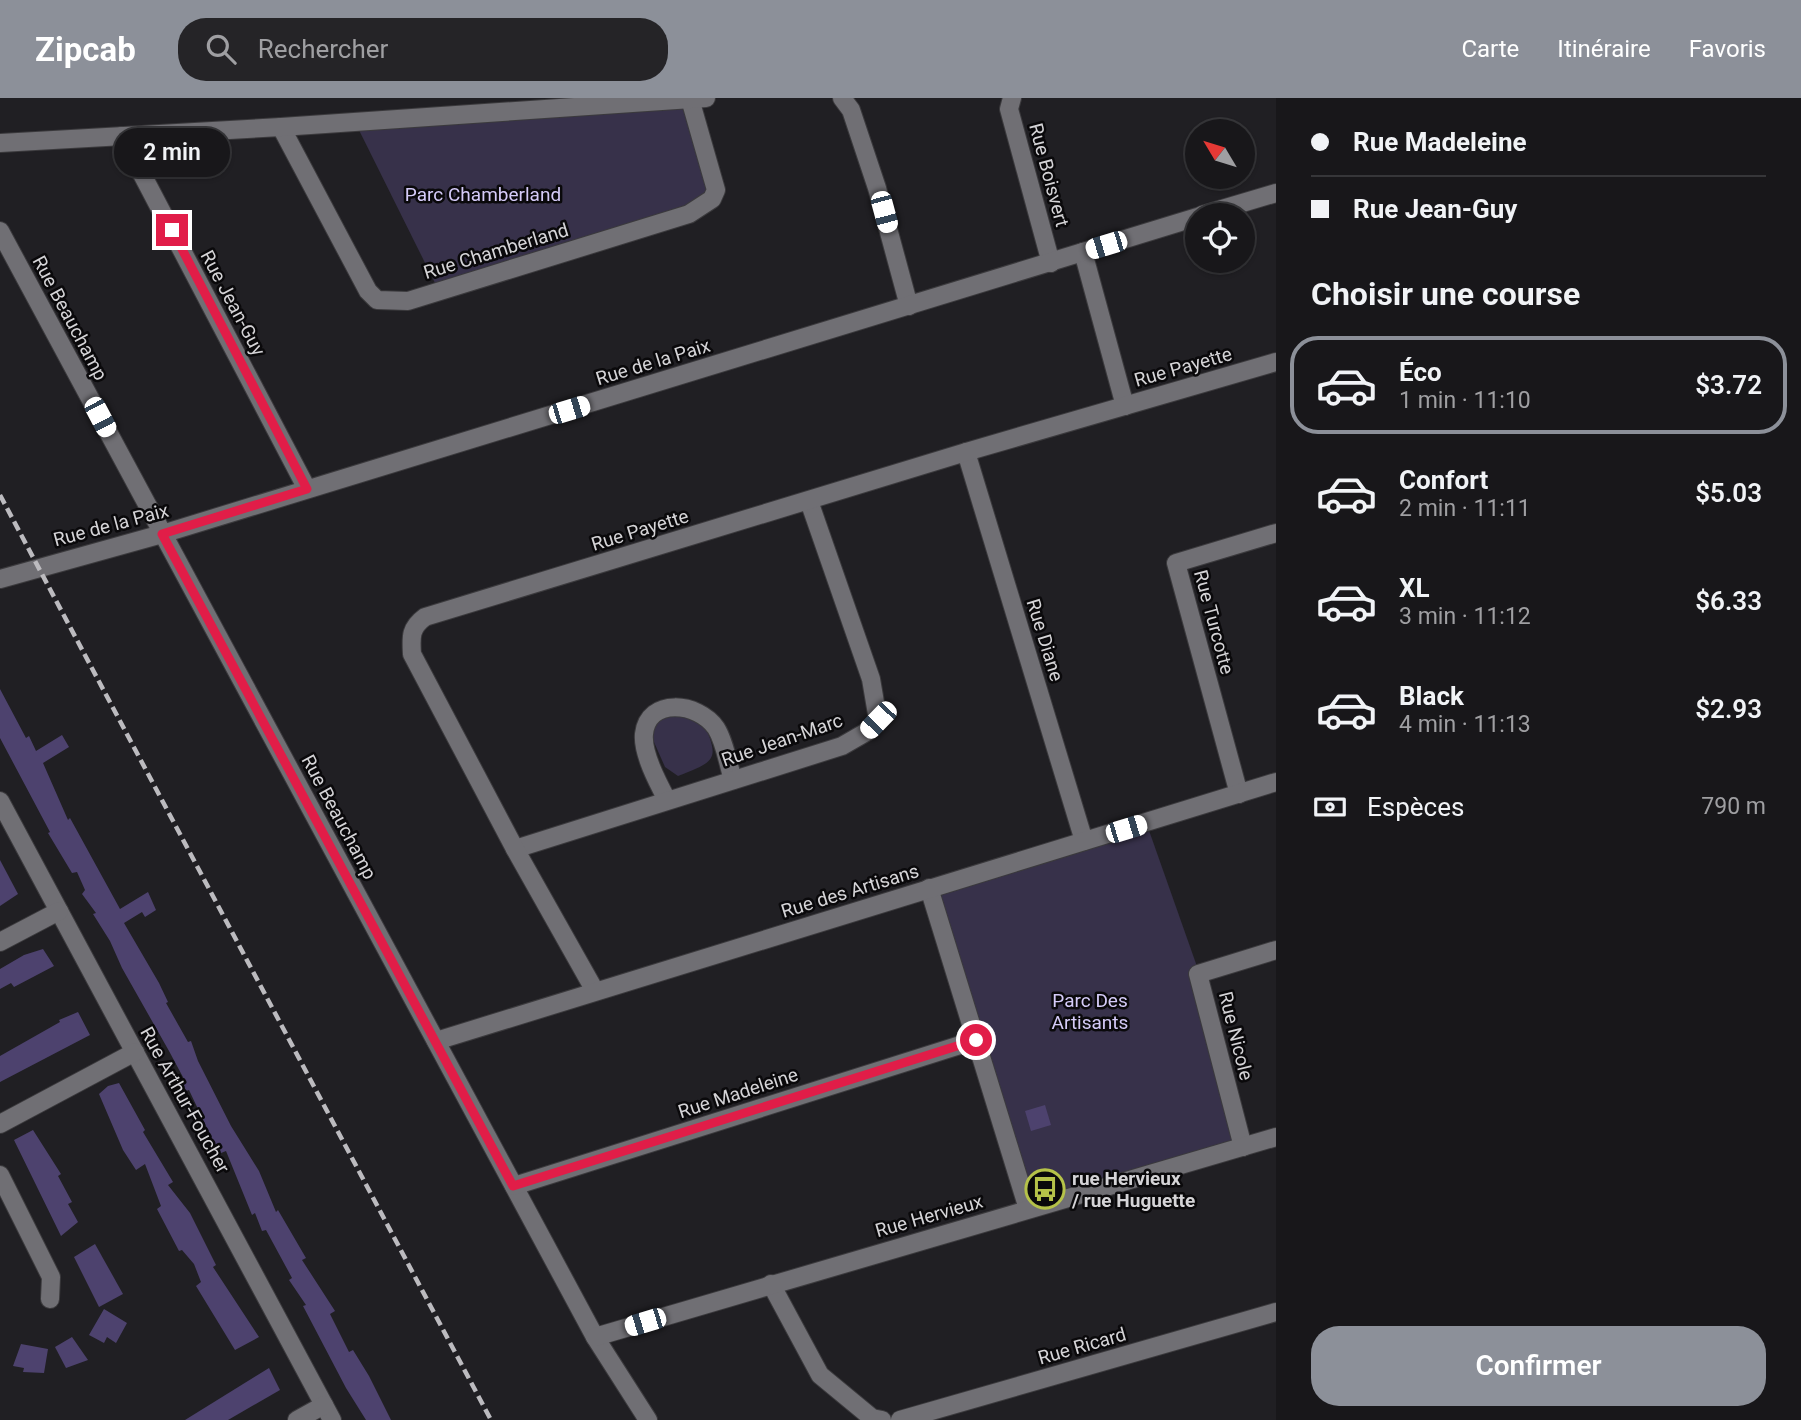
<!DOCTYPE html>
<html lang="fr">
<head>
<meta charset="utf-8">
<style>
	body { margin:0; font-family:Roboto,sans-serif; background:#252427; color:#f1f3f6; height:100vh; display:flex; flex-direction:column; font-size:26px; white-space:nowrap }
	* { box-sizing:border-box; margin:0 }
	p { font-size:23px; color:#9f9fa2 }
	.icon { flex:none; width:38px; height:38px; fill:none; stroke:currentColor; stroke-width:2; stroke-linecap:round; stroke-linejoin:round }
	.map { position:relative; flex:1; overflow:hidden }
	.panel { display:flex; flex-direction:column; background:#18171a; width:525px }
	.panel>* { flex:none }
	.top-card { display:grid; align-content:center; height:154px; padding:0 35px; background:#18171a }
	.needle { width:46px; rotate:308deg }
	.controls { position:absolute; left:1185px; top:21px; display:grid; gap:14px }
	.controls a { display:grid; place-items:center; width:70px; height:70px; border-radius:50%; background:#18171a; box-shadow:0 2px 5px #0004,0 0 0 2px #363639; font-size:35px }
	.end { position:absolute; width:32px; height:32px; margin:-16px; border:9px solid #e11d48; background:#fff; box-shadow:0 0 0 4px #fff }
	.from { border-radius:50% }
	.bubble { position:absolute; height:49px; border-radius:24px; background:#18171a; box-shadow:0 2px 5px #0004,0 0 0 2px #363639; font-size:23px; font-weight:600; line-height:49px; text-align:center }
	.car { position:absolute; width:21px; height:42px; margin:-21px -10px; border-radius:9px; box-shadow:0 0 5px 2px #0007; background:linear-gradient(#fff 24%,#345 0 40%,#fff 0 76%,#345 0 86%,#fff 0) }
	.top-card b { display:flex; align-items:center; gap:24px; height:66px; font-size:26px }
	.top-card b+b { border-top:2px solid #363639 }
	.top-card i { width:18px; height:18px; background:#f1f3f6 }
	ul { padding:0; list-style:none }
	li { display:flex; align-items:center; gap:21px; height:98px; margin:0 14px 10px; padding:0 21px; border:4px solid transparent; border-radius:28px }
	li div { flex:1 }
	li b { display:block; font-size:26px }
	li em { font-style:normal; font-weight:600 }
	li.selected { border-color:#8c9099 }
	li>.icon { width:63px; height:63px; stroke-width:1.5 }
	h2 { padding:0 35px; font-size:32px; line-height:84px }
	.pay { display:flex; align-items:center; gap:18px; height:77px; padding:0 35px; font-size:26px }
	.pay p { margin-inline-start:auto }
	.cta { display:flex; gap:14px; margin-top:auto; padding:14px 35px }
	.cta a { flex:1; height:80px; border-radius:28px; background:#8c9099; color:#fff; font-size:28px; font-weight:600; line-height:80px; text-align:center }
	header { display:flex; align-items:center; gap:42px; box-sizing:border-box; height:98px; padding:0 35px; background:#8c9099; color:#fff }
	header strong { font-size:33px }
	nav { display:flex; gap:38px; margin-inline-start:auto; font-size:24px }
	.search { width:490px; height:63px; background:#252427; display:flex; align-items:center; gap:18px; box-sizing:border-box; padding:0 24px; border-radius:28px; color:#9f9fa2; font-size:26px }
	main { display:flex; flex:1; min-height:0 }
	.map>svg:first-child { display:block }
</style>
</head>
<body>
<header>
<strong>Zipcab</strong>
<div class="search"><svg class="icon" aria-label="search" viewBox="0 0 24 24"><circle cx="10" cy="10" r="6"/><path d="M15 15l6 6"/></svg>Rechercher</div>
<nav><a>Carte</a><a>Itinéraire</a><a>Favoris</a></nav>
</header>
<main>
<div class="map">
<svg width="1276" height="1322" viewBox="0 0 1276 1322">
	<rect width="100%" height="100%" fill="#201f23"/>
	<g fill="#37314a">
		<polygon points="691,2 711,102 439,193 355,24"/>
		<path d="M675 612 701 618C718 659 721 662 678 678L665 669 650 635 656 622Z"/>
		<polygon points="1146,724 1200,877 1243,1050 1029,1112 929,791"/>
	</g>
	<g fill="#4d426e">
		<polygon points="0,591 26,640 29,638 36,653 62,637 69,649 43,665 68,722 70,720 120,811 148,794 156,812 145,819 142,814 124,825 159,885 168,904 166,905 188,944 191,943 198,963 231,1028 259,1073 276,1114 278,1112 306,1160 302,1162 335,1213 330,1216 349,1254 353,1252 369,1278 391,1322 366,1322 346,1290 303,1208 306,1207 289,1182 292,1180 266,1132 262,1133 255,1115 252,1117 226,1053 221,1055 214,1045 189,992 186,993 182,983 184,981 169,953 122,870 110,843 93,816 96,815 82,796 85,792 77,774 72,775 48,735 50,734 0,640"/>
		<polygon points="0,762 18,796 0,808"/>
		<polygon points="43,851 54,868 14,889 11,885 0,891 0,871 24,857"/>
		<polygon points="78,914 90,937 0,984 0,958 60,924 59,922"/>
		<polygon points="119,985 145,1032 143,1034 173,1084 168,1087 190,1115 216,1167 213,1169 259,1239 235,1252 196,1188 201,1184 194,1166 182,1152 179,1153 157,1111 161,1108 145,1066 136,1072 123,1052 99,996 108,988"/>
		<polygon points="1045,1007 1051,1027 1031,1033 1025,1013"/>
		<polygon points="33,1032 61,1076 58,1078 72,1104 68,1106 78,1124 61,1138 14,1042"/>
		<polygon points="95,1146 123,1196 99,1209 74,1159"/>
		<polygon points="104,1211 127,1225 116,1245 107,1239 104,1245 89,1237"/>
		<polygon points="72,1239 88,1262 66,1270 55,1249"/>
		<polygon points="21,1246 48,1251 44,1275 23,1274 24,1270 13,1268"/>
		<polygon points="269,1270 280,1292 228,1322 185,1322"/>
	</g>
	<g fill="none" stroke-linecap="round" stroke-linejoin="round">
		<g stroke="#3b3a3d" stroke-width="20">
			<g id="street">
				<polyline points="842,0 851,12 877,90 909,208"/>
				<polyline points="1012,0 1009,11 1051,165"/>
				<polyline points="281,29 368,193 377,202 408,203 689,116 712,101 716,92 690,1"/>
				<polyline points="122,38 307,391"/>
				<polyline points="0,45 281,29 706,0"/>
				<polyline points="1202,117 1276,95"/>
				<polyline points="0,133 595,1239 648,1322"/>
				<polyline points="1083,154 1125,308"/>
				<polyline points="966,354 1084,743"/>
				<polyline points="0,481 162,436 1197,119"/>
				<polyline points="1239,696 1176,465 1276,435"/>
				<path d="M667 702C658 685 642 655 644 636 648 599 698 604 716 630 725 644 728 666 733 682"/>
				<polyline points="0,703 332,1322"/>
				<polyline points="515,751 842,648 868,633 878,622 871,581 809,403"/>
				<polyline points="929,790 1028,1111"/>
				<polyline points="0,844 59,813"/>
				<path d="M595 893 515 751 412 556C411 539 410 530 425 519L966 354 1276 264"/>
				<polyline points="436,943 1276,684"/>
				<polyline points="0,1026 135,954"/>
				<polyline points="1243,1049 1198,876 1276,852"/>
				<polyline points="0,1077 51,1179 50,1201"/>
				<polyline points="514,1088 976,942"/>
				<polyline points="771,1186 820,1277 872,1320 882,1322"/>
				<polyline points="595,1239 1276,1039"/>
				<polyline points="297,1322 324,1307"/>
				<polyline points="900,1322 1276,1214"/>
			</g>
		</g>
		<use href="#street" stroke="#706f74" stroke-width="18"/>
		<polyline stroke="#bcbbbf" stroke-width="4.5" stroke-dasharray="10 5" stroke-linecap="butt" points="0,397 491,1322"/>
	</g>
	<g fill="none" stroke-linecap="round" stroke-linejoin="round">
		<polyline stroke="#e11d48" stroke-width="9" points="172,132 307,391 162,436 513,1088 976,942"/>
	</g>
	<defs>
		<g id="bus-ring" transform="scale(2.0125)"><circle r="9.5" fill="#0a090b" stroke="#b5c249" stroke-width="1.5"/><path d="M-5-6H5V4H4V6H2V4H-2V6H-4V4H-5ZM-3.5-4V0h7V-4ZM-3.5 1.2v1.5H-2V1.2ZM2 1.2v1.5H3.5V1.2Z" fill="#b5c249"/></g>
	</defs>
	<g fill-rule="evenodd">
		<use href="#bus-ring" x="1045" y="1091"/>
	</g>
	<g text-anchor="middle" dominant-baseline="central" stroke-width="5" stroke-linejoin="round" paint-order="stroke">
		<g font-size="19" fill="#d5d4d7" stroke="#0a090b">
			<text transform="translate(1049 77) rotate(75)">Rue Boisvert</text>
			<text transform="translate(496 153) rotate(-17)">Rue Chamberland</text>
			<text transform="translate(233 205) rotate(62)">Rue Jean-Guy</text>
			<text transform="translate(70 220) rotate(62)">Rue Beauchamp</text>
			<text transform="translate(653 264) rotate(-17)">Rue de la Paix</text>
			<text transform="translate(1183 269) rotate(-16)">Rue Payette</text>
			<text transform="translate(111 427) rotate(-15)">Rue de la Paix</text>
			<text transform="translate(640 432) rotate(-17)">Rue Payette</text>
			<text transform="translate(1214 524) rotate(75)">Rue Turcotte</text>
			<text transform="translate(1045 542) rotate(73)">Rue Diane</text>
			<text transform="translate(782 642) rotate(-19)">Rue Jean-Marc</text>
			<text transform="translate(339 719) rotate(62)">Rue Beauchamp</text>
			<text transform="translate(850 793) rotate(-17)">Rue des Artisans</text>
			<text transform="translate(1236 938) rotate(76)">Rue Nicole</text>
			<text transform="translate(738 995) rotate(-18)">Rue Madeleine</text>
			<text transform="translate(185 1002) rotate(61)">Rue Arthur-Foucher</text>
			<text transform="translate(929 1118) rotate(-16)">Rue Hervieux</text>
			<text transform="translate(1082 1248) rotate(-16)">Rue Ricard</text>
		</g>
		<g font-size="19" fill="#d5cbf8" stroke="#0a090b">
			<text x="483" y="96">Parc Chamberland</text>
			<text x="1090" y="902">Parc Des<tspan x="1090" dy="22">Artisants</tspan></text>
		</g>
		<g font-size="19" font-weight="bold" fill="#d5d4d7" stroke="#0a090b" text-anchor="start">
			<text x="1072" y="1080">rue Hervieux<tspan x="1072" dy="22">/ rue Huguette</tspan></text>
		</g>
	</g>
</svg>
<div class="controls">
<a><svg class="needle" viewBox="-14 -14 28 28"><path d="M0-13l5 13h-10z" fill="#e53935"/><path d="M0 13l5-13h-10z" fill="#9f9fa2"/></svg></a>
<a><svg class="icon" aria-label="locate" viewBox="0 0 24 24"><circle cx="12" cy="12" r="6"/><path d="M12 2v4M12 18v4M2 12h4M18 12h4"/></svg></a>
</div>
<i class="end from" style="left:976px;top:942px"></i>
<i class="end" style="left:172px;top:132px"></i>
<div class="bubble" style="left:114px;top:30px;width:116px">2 min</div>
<i class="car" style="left:884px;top:114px;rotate:165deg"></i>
<i class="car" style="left:1106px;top:147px;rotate:253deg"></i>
<i class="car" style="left:569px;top:312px;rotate:73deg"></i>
<i class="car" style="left:100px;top:319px;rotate:152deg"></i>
<i class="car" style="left:878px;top:622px;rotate:224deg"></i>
<i class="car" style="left:1126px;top:731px;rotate:73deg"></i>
<i class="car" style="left:645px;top:1224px;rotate:253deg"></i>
</div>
<section class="panel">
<div class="top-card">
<b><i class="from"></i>Rue Madeleine</b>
<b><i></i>Rue Jean-Guy</b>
</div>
<h2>Choisir une course</h2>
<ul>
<li class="selected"><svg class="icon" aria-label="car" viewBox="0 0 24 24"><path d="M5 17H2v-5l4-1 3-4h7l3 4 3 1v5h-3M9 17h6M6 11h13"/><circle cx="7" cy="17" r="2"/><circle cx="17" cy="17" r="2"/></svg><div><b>Éco</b><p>1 min · 11:10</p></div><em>$3.72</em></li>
<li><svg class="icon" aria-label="car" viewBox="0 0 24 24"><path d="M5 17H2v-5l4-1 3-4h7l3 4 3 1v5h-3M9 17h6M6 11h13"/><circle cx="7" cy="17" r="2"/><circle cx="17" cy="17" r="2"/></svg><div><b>Confort</b><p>2 min · 11:11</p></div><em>$5.03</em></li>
<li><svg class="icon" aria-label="car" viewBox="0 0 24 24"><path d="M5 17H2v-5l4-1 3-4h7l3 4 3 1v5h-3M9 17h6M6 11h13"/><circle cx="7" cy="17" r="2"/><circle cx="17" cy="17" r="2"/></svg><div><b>XL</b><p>3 min · 11:12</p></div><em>$6.33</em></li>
<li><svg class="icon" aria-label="car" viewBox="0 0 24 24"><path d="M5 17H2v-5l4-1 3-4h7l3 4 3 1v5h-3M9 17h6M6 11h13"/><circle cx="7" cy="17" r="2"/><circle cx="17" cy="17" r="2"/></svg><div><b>Black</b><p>4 min · 11:13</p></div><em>$2.93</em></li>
</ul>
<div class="pay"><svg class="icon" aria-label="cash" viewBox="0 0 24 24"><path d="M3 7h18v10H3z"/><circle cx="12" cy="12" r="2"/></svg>Espèces<p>790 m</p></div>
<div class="cta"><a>Confirmer</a></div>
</section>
</main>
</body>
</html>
